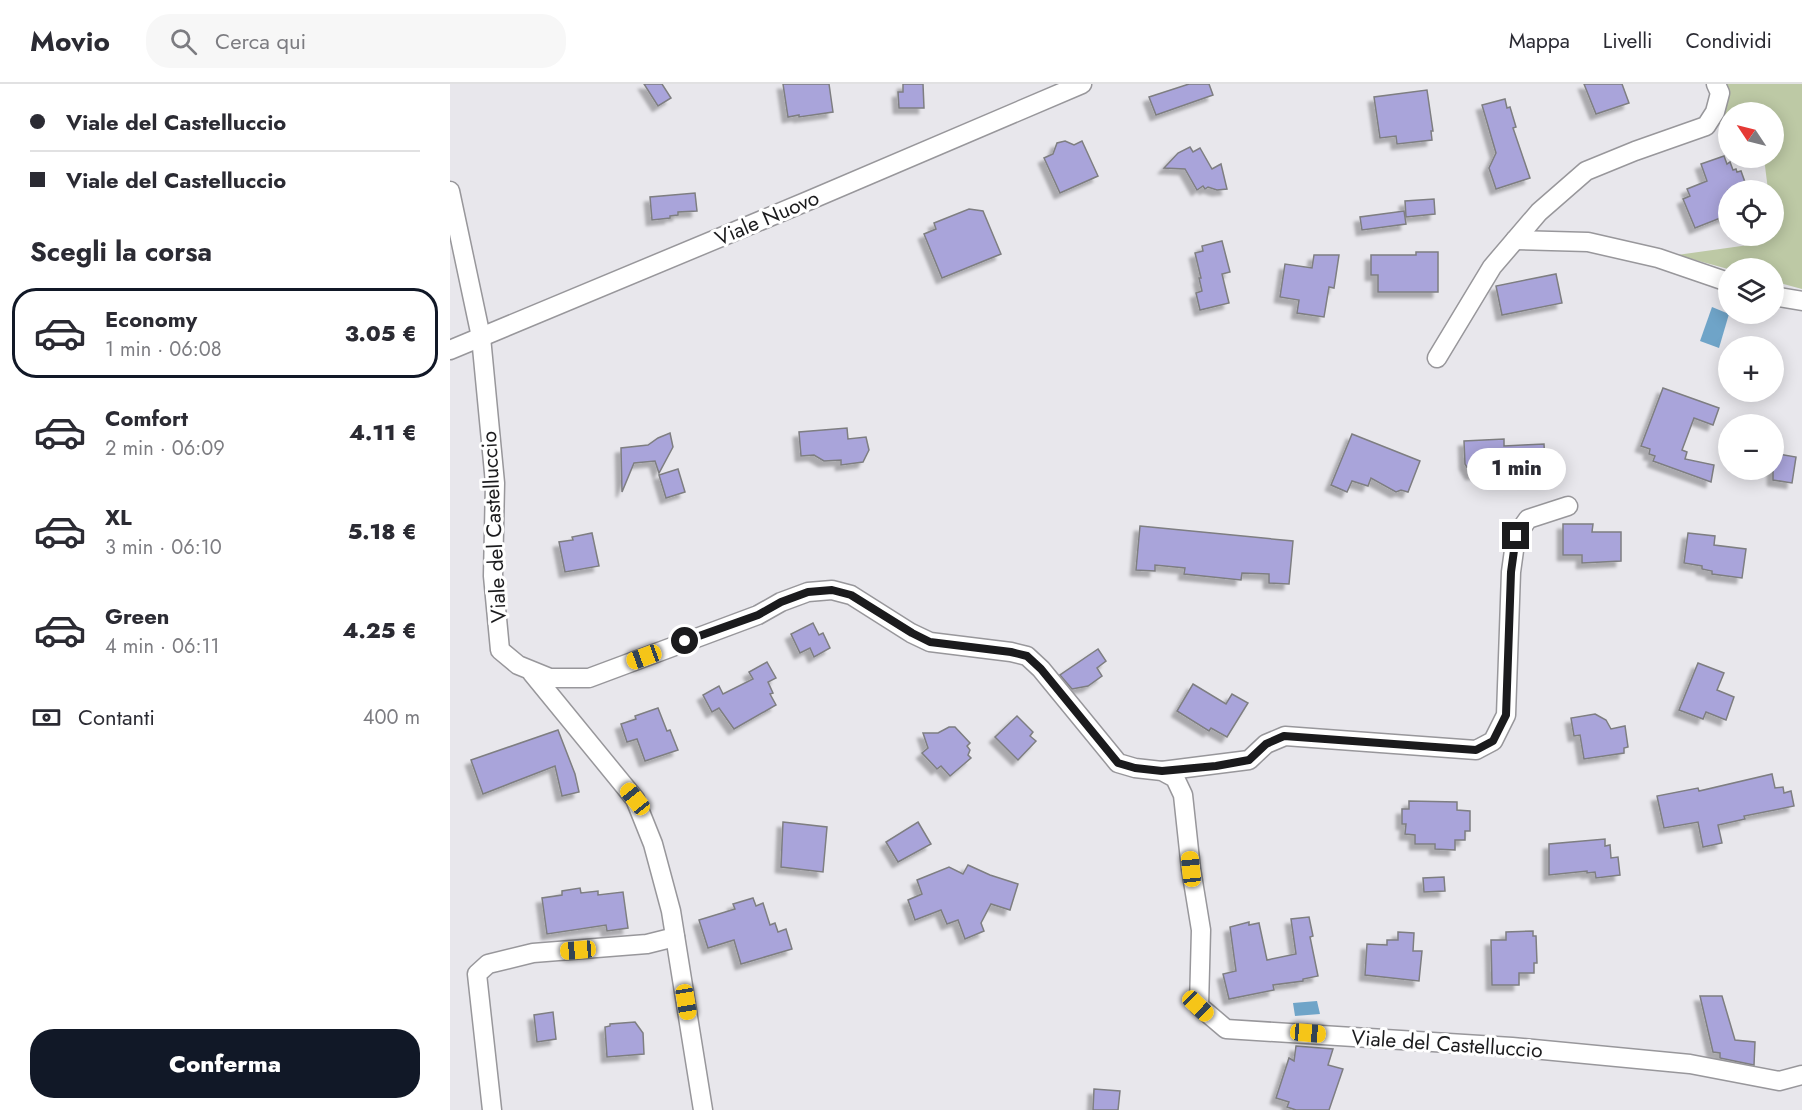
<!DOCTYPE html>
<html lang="it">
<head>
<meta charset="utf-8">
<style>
	body { margin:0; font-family:Jost,sans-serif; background:#f7f7f7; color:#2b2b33; height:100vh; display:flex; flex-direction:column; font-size:22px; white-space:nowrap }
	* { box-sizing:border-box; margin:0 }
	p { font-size:20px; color:#7c7c81 }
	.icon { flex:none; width:33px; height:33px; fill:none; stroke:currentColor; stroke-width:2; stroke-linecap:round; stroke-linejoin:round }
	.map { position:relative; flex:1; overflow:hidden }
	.panel { display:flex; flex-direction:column; background:#fff; width:450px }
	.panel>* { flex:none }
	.top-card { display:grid; align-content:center; height:132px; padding:0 30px; background:#fff }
	.needle { width:39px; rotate:305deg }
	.tools { position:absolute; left:1268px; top:18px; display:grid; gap:12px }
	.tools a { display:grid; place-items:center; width:66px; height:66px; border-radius:50%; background:#fff; box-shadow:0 3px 15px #0003; font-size:30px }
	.end { position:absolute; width:27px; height:27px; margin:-14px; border:8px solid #1b1b1d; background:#fff; box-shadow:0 0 0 3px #fff }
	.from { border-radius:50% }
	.bubble { position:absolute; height:42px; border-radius:21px; background:#fff; box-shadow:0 3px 15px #0003; font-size:20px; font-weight:800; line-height:42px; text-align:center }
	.car { position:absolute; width:18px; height:36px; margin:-18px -9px; border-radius:8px; box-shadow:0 0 4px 2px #0007; background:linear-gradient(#f5c518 24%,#345 0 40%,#f5c518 0 76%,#345 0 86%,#f5c518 0) }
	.top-card b { display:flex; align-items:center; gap:21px; height:57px; font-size:22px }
	.top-card b+b { border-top:2px solid #e1e1e2 }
	.top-card i { width:15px; height:15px; background:#2b2b33 }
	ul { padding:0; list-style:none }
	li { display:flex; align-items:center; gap:18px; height:90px; margin:0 12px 9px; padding:0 18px; border:3px solid transparent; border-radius:24px }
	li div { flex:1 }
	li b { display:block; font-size:22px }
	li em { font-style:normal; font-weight:800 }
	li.selected { border-color:#111827 }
	li>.icon { width:54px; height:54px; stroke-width:1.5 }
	h2 { padding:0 30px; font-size:27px; line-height:72px }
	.pay { display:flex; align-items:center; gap:15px; height:66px; padding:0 30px; font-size:22px }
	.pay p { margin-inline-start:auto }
	.cta { display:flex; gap:12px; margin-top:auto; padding:12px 30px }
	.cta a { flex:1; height:69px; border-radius:24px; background:#111827; color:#fff; font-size:24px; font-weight:800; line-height:69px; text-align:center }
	header { display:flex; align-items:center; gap:36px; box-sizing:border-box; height:84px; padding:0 30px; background:#fff; border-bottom:2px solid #e1e1e2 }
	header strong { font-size:28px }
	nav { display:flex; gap:33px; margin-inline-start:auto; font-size:21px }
	.search { width:420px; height:54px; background:#f7f7f7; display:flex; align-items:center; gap:15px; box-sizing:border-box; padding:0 21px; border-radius:24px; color:#7c7c81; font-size:22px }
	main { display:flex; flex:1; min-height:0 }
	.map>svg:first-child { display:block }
</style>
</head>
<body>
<header>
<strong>Movio</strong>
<div class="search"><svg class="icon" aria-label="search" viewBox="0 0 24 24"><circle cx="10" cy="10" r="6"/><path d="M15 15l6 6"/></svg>Cerca qui</div>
<nav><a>Mappa</a><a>Livelli</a><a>Condividi</a></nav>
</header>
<main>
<section class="panel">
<div class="top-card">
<b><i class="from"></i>Viale del Castelluccio</b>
<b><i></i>Viale del Castelluccio</b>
</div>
<h2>Scegli la corsa</h2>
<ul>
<li class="selected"><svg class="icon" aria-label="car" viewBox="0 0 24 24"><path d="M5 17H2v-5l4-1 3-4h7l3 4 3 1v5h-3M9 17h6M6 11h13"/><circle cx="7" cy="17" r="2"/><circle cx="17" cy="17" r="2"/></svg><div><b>Economy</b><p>1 min · 06:08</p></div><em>3.05 €</em></li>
<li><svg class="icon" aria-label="car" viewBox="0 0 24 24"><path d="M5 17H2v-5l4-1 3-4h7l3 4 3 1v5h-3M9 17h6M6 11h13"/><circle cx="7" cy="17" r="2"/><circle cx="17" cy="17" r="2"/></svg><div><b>Comfort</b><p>2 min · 06:09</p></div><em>4.11 €</em></li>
<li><svg class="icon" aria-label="car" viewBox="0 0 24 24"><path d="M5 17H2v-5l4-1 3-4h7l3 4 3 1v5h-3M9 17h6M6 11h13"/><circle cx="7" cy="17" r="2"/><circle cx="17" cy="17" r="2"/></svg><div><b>XL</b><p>3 min · 06:10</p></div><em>5.18 €</em></li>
<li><svg class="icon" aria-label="car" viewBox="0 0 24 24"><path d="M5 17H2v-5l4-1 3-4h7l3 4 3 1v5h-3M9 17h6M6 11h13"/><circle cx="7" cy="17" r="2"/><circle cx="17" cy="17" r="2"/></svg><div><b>Green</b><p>4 min · 06:11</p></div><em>4.25 €</em></li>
</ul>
<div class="pay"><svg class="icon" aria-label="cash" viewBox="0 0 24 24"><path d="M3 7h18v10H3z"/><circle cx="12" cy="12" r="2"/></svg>Contanti<p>400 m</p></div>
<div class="cta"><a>Conferma</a></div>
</section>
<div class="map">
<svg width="1352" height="1026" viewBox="0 0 1352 1026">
	<defs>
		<filter id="shadow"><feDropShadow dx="-5.5" dy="5.5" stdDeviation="1.5" flood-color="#0004"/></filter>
	</defs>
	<rect width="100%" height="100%" fill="#e8e7ec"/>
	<polygon fill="#bdc9a5" points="1264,0 1352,0 1352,205 1323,197 1323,184 1278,185 1227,171 1313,159 1323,152 1323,106 1318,106 1314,74 1323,74 1323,28 1278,28 1278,63 1274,65"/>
	<g fill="#6fa4c8">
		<polygon points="1262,223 1279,230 1269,264 1250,257"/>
		<polygon points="867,917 870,930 845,932 843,919"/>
	</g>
	<g fill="#a9a4da" stroke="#7e7e81" stroke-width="1.5" filter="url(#shadow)">
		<polygon points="194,0 212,0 221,14 208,22"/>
		<polygon points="333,0 379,0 383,28 349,33 349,31 338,33"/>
		<polygon points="453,0 473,0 474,24 449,24 448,8 453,8"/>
		<polygon points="739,0 759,0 763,11 706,31 699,13"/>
		<polygon points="1134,0 1172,0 1179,19 1146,30"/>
		<polygon points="977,6 983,47 981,47 982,56 947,60 946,52 930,54 924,13"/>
		<polygon points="1055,15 1057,24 1060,23 1066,43 1063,44 1080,94 1046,105 1039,84 1046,69 1032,21"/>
		<polygon points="615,57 624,61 632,57 648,92 610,109 594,74 603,70 607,59"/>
		<polygon points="740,63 743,68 750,64 762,85 771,80 777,105 767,106 758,103 755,105 753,102 747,106 735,85 714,84 728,69"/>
		<polygon points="1274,72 1277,80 1280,78 1283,86 1286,85 1287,88 1291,87 1296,101 1278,106 1278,131 1245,144 1233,115 1240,112 1237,105 1257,97 1251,80"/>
		<polygon points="245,109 247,127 228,128 228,131 220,132 220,134 202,136 200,113"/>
		<polygon points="984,115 985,130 956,133 955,117"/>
		<polygon points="519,125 533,127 551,170 492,194 474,150 486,145 484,139"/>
		<polygon points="954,127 956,140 912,146 910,133"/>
		<polygon points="772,157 780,188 772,190 779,219 750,226 746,209 752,207 749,194 751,194 745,169 753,167 752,162"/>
		<polygon points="966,168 988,168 988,208 928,208 928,191 921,191 921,171 966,171"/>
		<polygon points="864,171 889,171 884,204 879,203 874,233 847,229 849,216 830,213 835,180 862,184"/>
		<polygon points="1106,190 1112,219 1052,231 1046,202"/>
		<polygon points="1213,304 1269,324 1263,341 1244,334 1232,366 1237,368 1235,375 1264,381 1261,398 1203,377 1205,372 1199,370 1200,365 1191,362"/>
		<polygon points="397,344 398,355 416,353 419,366 413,378 391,381 391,376 374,377 364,371 351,372 349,348"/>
		<polygon points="220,349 223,363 209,389 205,377 184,379 172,408 171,364 198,361 208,354"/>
		<polygon points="902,350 970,377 958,408 951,406 946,408 921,394 918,402 902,397 897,408 881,401"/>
		<polygon points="1054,355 1054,362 1094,360 1096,396 1074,397 1074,393 1055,394 1055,388 1021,390 1015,380 1014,357"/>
		<polygon points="1323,369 1346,373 1342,399 1323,396"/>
		<polygon points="228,385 235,408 216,414 209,391"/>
		<polygon points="1113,440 1143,440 1142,448 1171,448 1171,477 1132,479 1132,471 1113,471"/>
		<polygon points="690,442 843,457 839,500 819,499 819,490 792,489 791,496 734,490 735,484 705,481 705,487 686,486"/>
		<polygon points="142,449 149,482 115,488 109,458 123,456 122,453"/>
		<polygon points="1238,449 1265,452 1264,461 1296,465 1292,494 1262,490 1262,487 1252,485 1252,482 1234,479"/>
		<polygon points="363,539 369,551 373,549 380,564 364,573 360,564 350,569 341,550"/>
		<polygon points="648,565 656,577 647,584 652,592 638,602 622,605 610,591"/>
		<polygon points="317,578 326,594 318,598 323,609 320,610 326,621 284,645 269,624 262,628 253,611 269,602 273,610 303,595 299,588"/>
		<polygon points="1248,579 1274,589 1267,606 1284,613 1276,636 1256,628 1253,635 1229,626"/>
		<polygon points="743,600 776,620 782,610 798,619 777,653 761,644 759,647 727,627"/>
		<polygon points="208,624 217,647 220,646 228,666 195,677 187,655 177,658 171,640 186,635 185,632"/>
		<polygon points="1145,630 1156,636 1161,645 1175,642 1178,663 1174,664 1174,669 1134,675 1130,651 1124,652 1121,634"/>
		<polygon points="567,632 583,648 580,652 586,657 568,676 545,653"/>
		<polygon points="499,643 505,643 520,659 517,662 520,666 518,671 521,674 500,692 491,682 487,685 472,669 478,664 473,649 488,649"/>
		<polygon points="108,646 125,690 129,708 112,712 105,682 33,710 21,676"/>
		<polygon points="1322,690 1325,704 1333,703 1334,709 1341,707 1344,722 1294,732 1295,735 1268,741 1272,759 1253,763 1248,738 1214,744 1207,712 1248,704 1249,707"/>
		<polygon points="959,717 1007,718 1007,726 1020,727 1020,747 1015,747 1015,756 1005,756 1005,766 985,765 985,760 965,760 965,751 955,750 956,740 952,740 952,725 959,725"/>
		<polygon points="333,738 377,743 373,788 331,783"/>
		<polygon points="468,738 481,760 448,778 436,758"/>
		<polygon points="1155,755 1155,762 1160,761 1161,774 1168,773 1170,791 1146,794 1145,788 1137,789 1137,787 1099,791 1099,760"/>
		<polygon points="518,781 540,791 568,800 560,826 541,820 531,839 534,847 515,855 508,836 497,840 491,826 465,836 458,816 472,810 467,796 499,783 513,790"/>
		<polygon points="994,793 995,807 974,808 973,794"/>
		<polygon points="130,804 131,809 148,807 148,811 173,808 178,844 157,847 156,841 97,850 92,814 112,811 112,807"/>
		<polygon points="303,814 306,822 313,819 320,841 325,839 328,848 336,845 342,865 291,880 284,856 258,864 249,836 285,825 283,820"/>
		<polygon points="859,833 863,852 860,853 868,892 853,895 853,897 823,901 824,906 779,915 773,890 786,887 780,843 799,838 799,841 809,839 817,876 846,870 841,835"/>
		<polygon points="1083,847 1083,852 1086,852 1087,879 1084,879 1084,889 1069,889 1069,901 1042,901 1041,856 1056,856 1056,848"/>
		<polygon points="948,848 964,849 963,867 972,867 969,897 915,891 917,860 937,861 937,856 948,856"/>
		<polygon points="1250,912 1272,912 1285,956 1305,958 1304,981 1270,974 1270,969 1263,968"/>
		<polygon points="103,928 106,955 87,958 84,931"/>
		<polygon points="185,938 193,949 194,970 157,973 155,943 160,942 160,940"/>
		<polygon points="846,962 883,965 878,981 893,985 879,1026 846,1026 837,1023 839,1018 826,1014 839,974 844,977"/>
		<polygon points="644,1005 670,1007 668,1026 643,1026"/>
	</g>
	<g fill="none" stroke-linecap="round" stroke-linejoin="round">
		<g stroke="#98979b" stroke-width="21">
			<g id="minor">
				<polyline points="0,107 31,253 45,399 43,492 50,566 68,581 100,594 139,594 308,531 331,518 358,508 382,506 401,511 461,549 480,558 561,568 577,572 591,585 668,679 685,684 712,687 725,694 733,711 741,785 751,846 749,922 776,945 1062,963 1240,980 1329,997 1352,991"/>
				<polyline points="1065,156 1138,158 1208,174 1278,198"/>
				<polyline points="1323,212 1352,217"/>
				<polyline points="0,266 360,116 632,0"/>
				<polyline points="987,274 1042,183 1089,128 1136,87 1185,67 1256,42 1265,28 1270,9 1266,0"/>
				<polyline points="82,589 185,715 203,760 221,827 253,1026"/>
				<polyline points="712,687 799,676 816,660 835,652 1026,666 1043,657 1056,631 1061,488 1066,452 1078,435 1118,422"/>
				<polyline points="42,1026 27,890 38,880 83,869 197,860 225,853"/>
			</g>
		</g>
		<use href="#minor" stroke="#fff" stroke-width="18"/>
	</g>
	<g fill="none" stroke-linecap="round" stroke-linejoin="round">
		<polyline stroke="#1b1b1d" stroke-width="8" points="235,557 308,531 331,518 358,508 382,506 401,511 462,549 480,558 561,568 577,572 591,585 668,679 685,684 712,687 766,682 799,676 816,660 834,652 1026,666 1043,657 1056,631 1061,488 1066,452"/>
	</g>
	<g text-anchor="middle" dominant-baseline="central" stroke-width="6" stroke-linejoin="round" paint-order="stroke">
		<g font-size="21" fill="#1b1b1d" stroke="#fff">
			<text transform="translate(317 134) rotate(-23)">Viale Nuovo</text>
			<text transform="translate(44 443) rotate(-93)">Viale del Castelluccio</text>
			<text transform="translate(997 960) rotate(4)">Viale del Castelluccio</text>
		</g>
	</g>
</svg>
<div class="tools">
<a><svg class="needle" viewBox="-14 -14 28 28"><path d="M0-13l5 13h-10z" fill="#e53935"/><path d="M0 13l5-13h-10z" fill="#7c7c81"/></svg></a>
<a><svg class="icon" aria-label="locate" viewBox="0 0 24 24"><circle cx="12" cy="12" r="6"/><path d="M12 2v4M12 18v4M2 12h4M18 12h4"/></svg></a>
<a><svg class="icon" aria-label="layers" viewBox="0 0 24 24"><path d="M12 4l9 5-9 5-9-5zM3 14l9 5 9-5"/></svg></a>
<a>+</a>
<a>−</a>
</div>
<i class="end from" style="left:235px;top:557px"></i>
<i class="end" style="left:1066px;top:452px"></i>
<div class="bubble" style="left:1017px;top:364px;width:99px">1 min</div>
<i class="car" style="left:194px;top:573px;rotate:250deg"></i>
<i class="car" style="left:185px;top:715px;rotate:321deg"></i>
<i class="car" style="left:741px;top:785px;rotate:354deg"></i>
<i class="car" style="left:128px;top:866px;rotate:265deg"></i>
<i class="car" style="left:236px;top:918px;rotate:171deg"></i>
<i class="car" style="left:748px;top:922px;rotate:134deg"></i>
<i class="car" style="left:858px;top:949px;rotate:95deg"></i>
</div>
</main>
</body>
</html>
